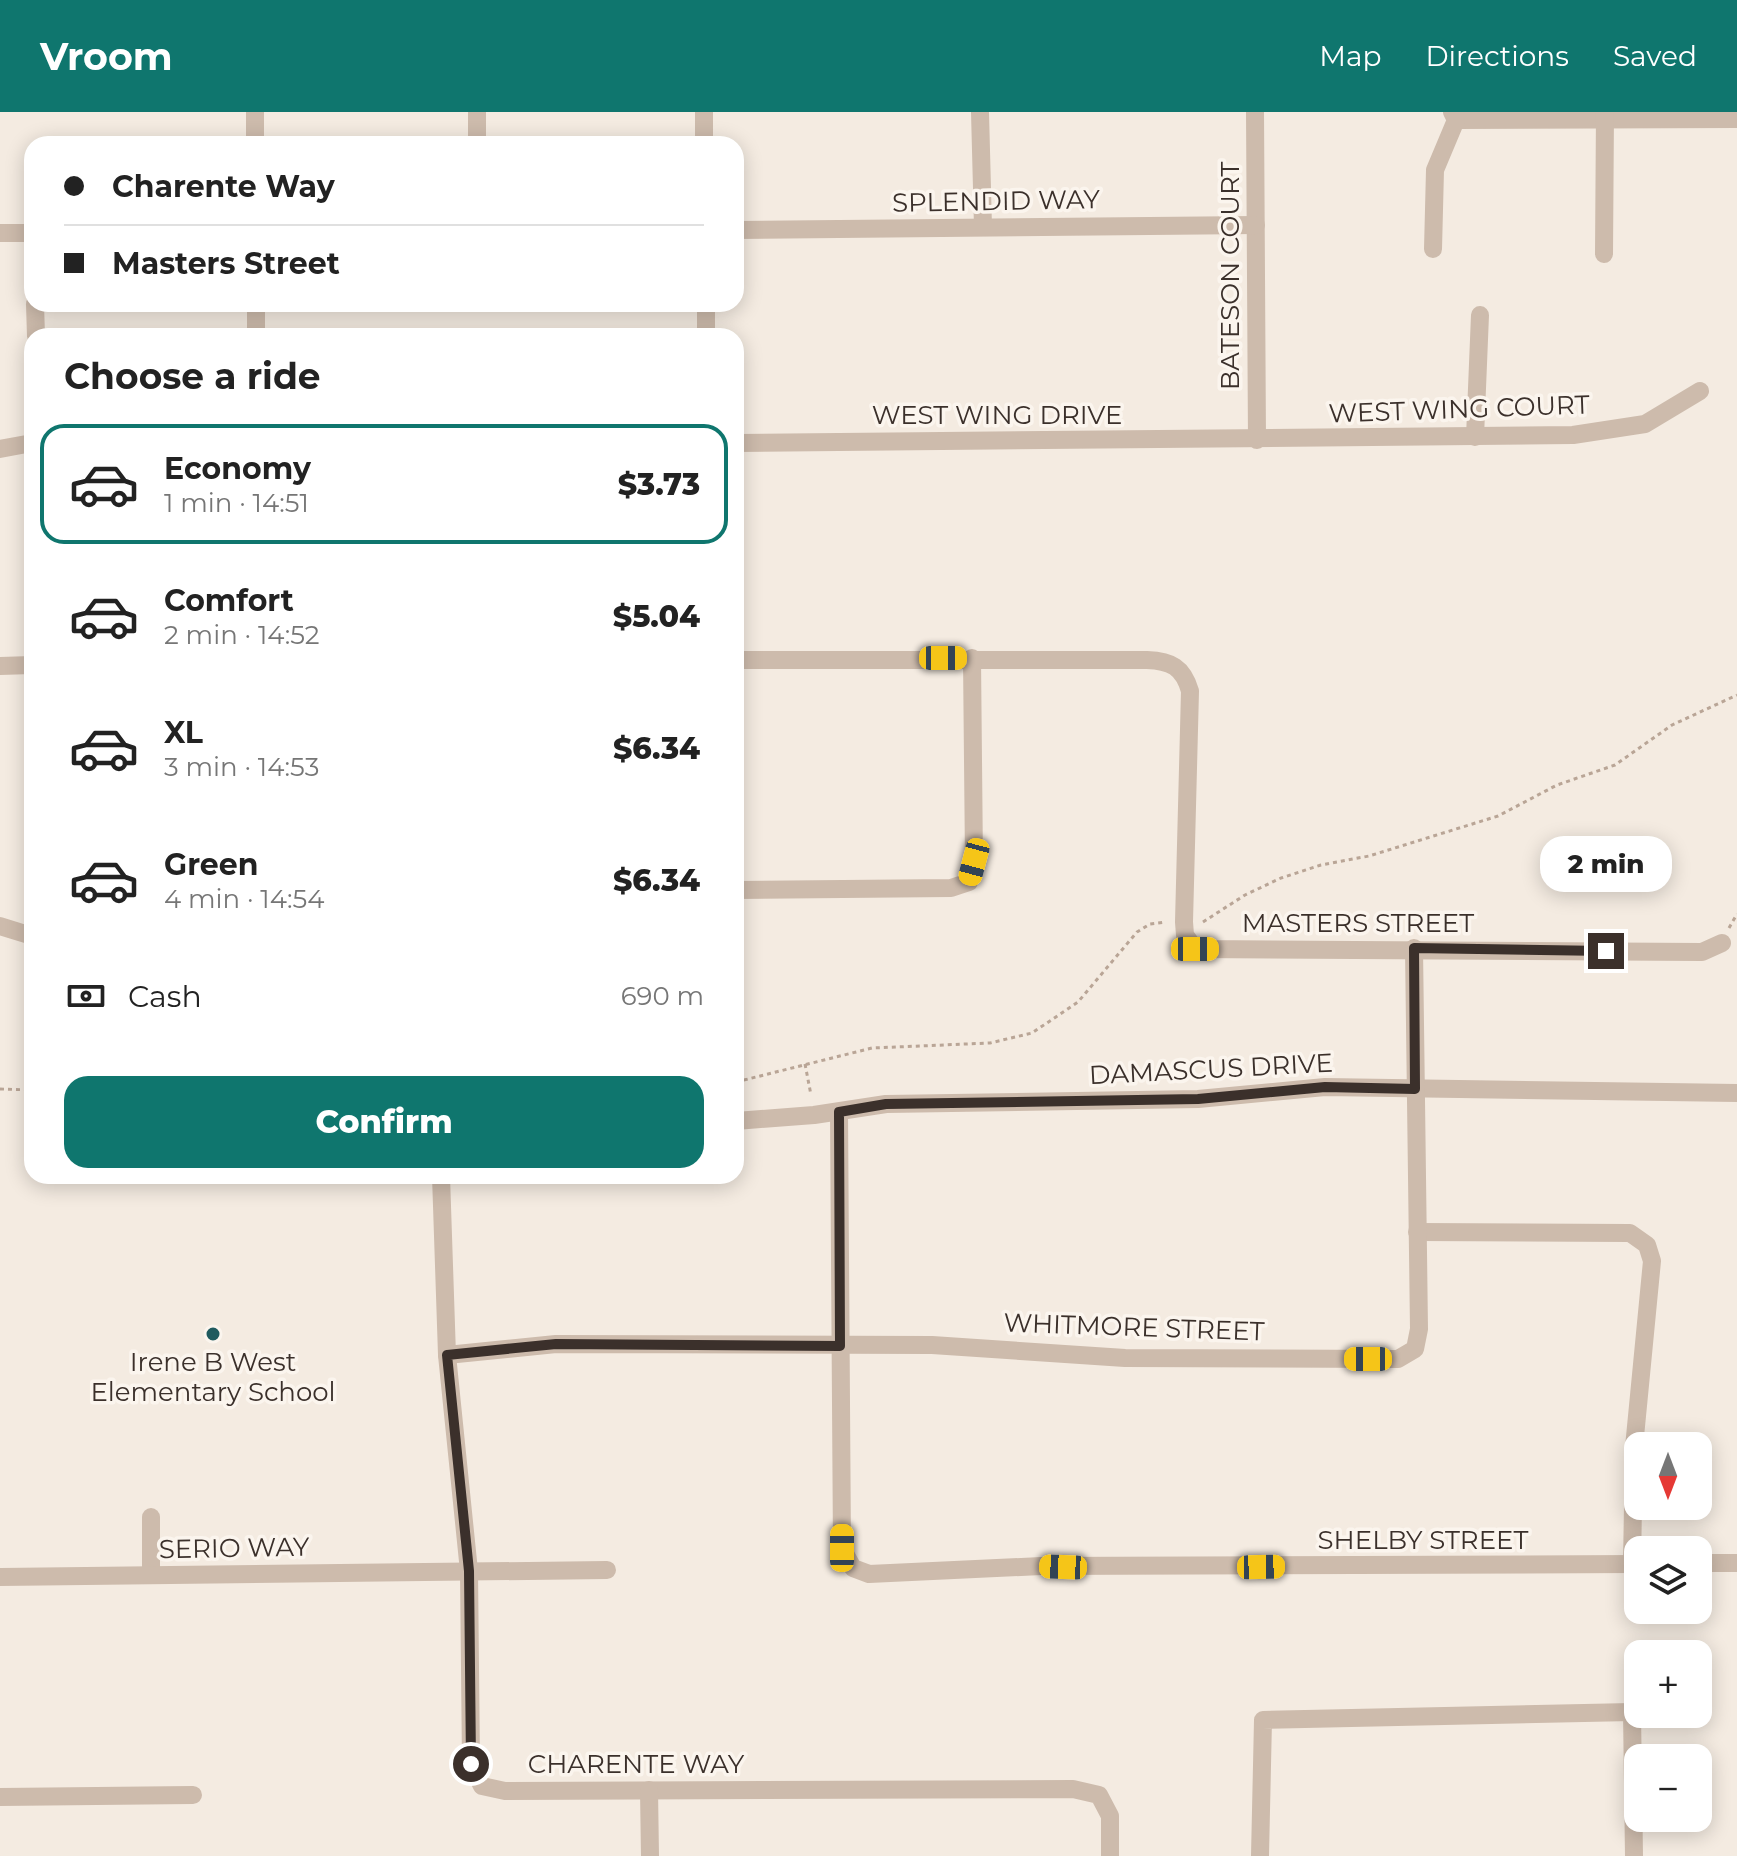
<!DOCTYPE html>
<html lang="en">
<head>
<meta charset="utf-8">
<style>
	body { margin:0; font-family:Montserrat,sans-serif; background:#f6f6f6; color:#222; height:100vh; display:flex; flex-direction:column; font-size:30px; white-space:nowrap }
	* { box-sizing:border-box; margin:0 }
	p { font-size:26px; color:#767676 }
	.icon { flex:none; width:44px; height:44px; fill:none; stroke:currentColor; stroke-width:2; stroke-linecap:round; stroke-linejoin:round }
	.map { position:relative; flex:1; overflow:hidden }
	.sheet { position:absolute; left:24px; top:216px; width:720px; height:856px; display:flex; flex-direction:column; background:#fff; border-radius:24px; box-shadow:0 4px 20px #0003 }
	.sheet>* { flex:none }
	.hud { position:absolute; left:24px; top:24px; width:720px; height:176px; border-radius:24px; box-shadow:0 4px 20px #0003; display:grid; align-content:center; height:176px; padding:0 40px; background:#fff }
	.needle { width:52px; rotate:180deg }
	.buttons { position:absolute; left:1624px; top:1320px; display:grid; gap:16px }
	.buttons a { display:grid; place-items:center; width:88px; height:88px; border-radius:16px; background:#fff; box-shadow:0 4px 20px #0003; font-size:40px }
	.end { position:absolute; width:36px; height:36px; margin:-18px; border:10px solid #3b302b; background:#fff; box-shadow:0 0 0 4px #fff }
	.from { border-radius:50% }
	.bubble { position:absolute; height:56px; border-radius:24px; background:#fff; box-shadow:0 4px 20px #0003; font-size:26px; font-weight:800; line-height:56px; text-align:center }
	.car { position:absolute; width:24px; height:48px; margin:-24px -12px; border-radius:10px; box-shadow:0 0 6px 2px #0007; background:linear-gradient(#f5c518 24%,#345 0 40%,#f5c518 0 76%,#345 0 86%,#f5c518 0) }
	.hud b { display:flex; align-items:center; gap:28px; height:76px; font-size:30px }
	.hud b+b { border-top:2px solid #e0e0e0 }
	.hud i { width:20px; height:20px; background:#222 }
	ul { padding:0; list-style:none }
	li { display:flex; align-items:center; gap:24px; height:120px; margin:0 16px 12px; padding:0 24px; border:4px solid transparent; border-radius:24px }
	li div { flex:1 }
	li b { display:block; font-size:30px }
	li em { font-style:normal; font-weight:800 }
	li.active { border-color:#0f766e }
	li>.icon { width:72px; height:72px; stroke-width:1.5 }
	h2 { padding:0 40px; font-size:36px; line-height:96px }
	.pay { display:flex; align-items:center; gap:20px; height:88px; padding:0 40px; font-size:30px }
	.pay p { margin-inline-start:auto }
	.action { display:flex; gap:16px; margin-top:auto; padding:16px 40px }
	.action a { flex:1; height:92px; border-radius:24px; background:#0f766e; color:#fff; font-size:32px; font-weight:800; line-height:92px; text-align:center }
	header { display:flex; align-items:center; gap:48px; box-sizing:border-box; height:112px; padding:0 40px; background:#0f766e; color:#fff }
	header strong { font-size:38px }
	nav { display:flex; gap:44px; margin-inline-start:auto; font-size:28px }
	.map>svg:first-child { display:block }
</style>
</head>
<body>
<header>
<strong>Vroom</strong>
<nav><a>Map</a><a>Directions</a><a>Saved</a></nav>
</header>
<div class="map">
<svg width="1737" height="1744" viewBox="0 0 1737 1744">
	<rect width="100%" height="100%" fill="#f4ebe1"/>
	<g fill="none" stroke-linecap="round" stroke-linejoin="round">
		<g stroke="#b9a596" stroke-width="3" stroke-dasharray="4 4" stroke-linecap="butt">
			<polyline points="1203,810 1245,783 1281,766 1321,753 1369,744 1498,704 1557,673 1615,653 1672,613 1737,583"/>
			<polyline points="1729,816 1737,802"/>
			<polyline points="805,952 811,983"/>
			<polyline points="736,970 872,936 990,931 1032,921 1078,890 1137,820 1150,812 1166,810"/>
			<polyline points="0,977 32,978"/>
		</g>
		<g stroke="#cdbbac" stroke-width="18">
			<polyline points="255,0 255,32"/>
			<polyline points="704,0 704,32"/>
			<polyline points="980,0 983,115"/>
			<polyline points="1255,0 1257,328"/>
			<polyline points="1456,8 1737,7"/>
			<polyline points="477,32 477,0"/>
			<polyline points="736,118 1256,113"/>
			<polyline points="0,121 32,121"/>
			<polyline points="1433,137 1435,58 1456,8 1452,0"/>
			<polyline points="1604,142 1605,0"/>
			<polyline points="35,192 36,224"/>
			<polyline points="256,192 256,224"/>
			<polyline points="706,192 706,224"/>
			<polyline points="1475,325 1480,203"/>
			<polyline points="736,331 1573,323 1645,312 1700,279"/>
			<polyline points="0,337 32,331"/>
			<path d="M736 548H1147C1171 549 1183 555 1190 579L1184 810 1185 823 1195 837 1702 840 1722 831"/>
			<polyline points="0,554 32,553"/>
			<polyline points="736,778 951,776 969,770 974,750 972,546"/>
			<polyline points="0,814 32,824"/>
			<polyline points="839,1000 842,1436 853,1456 869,1462 1041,1454 1638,1452"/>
			<polyline points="736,1009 814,1003 886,992 1198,987 1325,975 1737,981"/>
			<polyline points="441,1064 447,1243 469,1459 471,1652 482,1674 505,1679 1073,1677 1099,1683 1110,1704 1110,1744"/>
			<polyline points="1417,1120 1630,1121 1647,1133 1652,1149 1634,1335 1632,1452"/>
			<polyline points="447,1243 556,1232 932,1233 1125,1246 1398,1247 1415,1237 1419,1217 1414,836"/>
			<polyline points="151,1405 151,1462"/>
			<polyline points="1698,1451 1737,1451"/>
			<polyline points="0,1465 607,1458"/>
			<polyline points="649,1678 650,1744"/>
			<polyline points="0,1685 193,1683"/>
			<polyline points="1260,1744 1263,1608 1632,1600 1634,1744"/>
		</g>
	</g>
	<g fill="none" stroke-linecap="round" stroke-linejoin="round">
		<polyline stroke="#3b302b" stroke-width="10" points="471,1652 469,1459 447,1243 556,1232 840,1234 839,1000 886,992 1198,987 1325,975 1415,977 1414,836 1606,839"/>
	</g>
	<circle fill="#1f5a5e" stroke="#fbf5ee" stroke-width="3" cx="213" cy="1222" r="8"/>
	<g text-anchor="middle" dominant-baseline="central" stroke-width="7" stroke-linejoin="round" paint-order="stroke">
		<g font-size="26" fill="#3b302b" stroke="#fbf5ee">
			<text transform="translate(996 89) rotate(-1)">SPLENDID WAY</text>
			<text transform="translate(1230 164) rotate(-90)">BATESON COURT</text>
			<text transform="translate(1459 297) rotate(-2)">WEST WING COURT</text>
			<text x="997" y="303">WEST WING DRIVE</text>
			<text x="1358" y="811">MASTERS STREET</text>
			<text transform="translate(1211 957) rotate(-3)">DAMASCUS DRIVE</text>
			<text transform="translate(1134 1215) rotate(2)">WHITMORE STREET</text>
			<text x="1423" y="1428">SHELBY STREET</text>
			<text transform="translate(234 1436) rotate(-1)">SERIO WAY</text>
			<text x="636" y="1652">CHARENTE WAY</text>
		</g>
		<g font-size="26" fill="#3b302b" stroke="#fbf5ee">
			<text x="213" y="1250">Irene B West<tspan x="213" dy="30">Elementary School</tspan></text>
		</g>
	</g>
</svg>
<div class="buttons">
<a><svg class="needle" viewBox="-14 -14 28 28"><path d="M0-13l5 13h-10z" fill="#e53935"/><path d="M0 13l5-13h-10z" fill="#767676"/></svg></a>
<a><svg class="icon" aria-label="layers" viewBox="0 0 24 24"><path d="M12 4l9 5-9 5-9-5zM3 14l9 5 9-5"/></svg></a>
<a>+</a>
<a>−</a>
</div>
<i class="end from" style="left:471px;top:1652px"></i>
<i class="end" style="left:1606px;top:839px"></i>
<div class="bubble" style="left:1540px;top:724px;width:132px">2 min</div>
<i class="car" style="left:943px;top:546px;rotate:90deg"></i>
<i class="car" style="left:974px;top:750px;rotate:195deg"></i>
<i class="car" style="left:1195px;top:837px;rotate:90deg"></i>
<i class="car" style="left:1368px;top:1247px;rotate:270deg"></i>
<i class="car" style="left:842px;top:1436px;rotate:0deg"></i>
<i class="car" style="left:1063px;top:1455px;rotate:272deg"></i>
<i class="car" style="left:1261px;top:1455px;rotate:89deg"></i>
<div class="hud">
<b><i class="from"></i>Charente Way</b>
<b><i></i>Masters Street</b>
</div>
<section class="sheet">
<h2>Choose a ride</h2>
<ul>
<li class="active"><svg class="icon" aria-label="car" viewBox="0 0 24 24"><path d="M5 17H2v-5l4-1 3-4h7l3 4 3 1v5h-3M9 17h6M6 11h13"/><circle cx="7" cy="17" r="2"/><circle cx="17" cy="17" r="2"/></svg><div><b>Economy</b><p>1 min · 14:51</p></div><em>$3.73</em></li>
<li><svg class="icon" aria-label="car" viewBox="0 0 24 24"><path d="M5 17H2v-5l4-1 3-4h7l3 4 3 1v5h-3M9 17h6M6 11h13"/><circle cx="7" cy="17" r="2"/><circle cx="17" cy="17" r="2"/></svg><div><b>Comfort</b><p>2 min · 14:52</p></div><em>$5.04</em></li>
<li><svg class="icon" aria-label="car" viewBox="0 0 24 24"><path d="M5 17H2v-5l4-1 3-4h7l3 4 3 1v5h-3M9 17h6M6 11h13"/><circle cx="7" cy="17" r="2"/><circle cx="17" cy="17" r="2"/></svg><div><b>XL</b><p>3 min · 14:53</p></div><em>$6.34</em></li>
<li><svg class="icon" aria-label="car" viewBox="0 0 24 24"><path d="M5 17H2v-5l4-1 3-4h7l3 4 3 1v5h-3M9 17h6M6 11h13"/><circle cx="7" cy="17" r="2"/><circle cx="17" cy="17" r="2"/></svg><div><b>Green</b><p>4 min · 14:54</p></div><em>$6.34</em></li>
</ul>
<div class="pay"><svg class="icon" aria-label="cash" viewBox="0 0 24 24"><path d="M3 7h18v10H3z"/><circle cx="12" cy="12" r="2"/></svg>Cash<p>690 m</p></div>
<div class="action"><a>Confirm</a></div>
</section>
</div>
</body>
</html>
